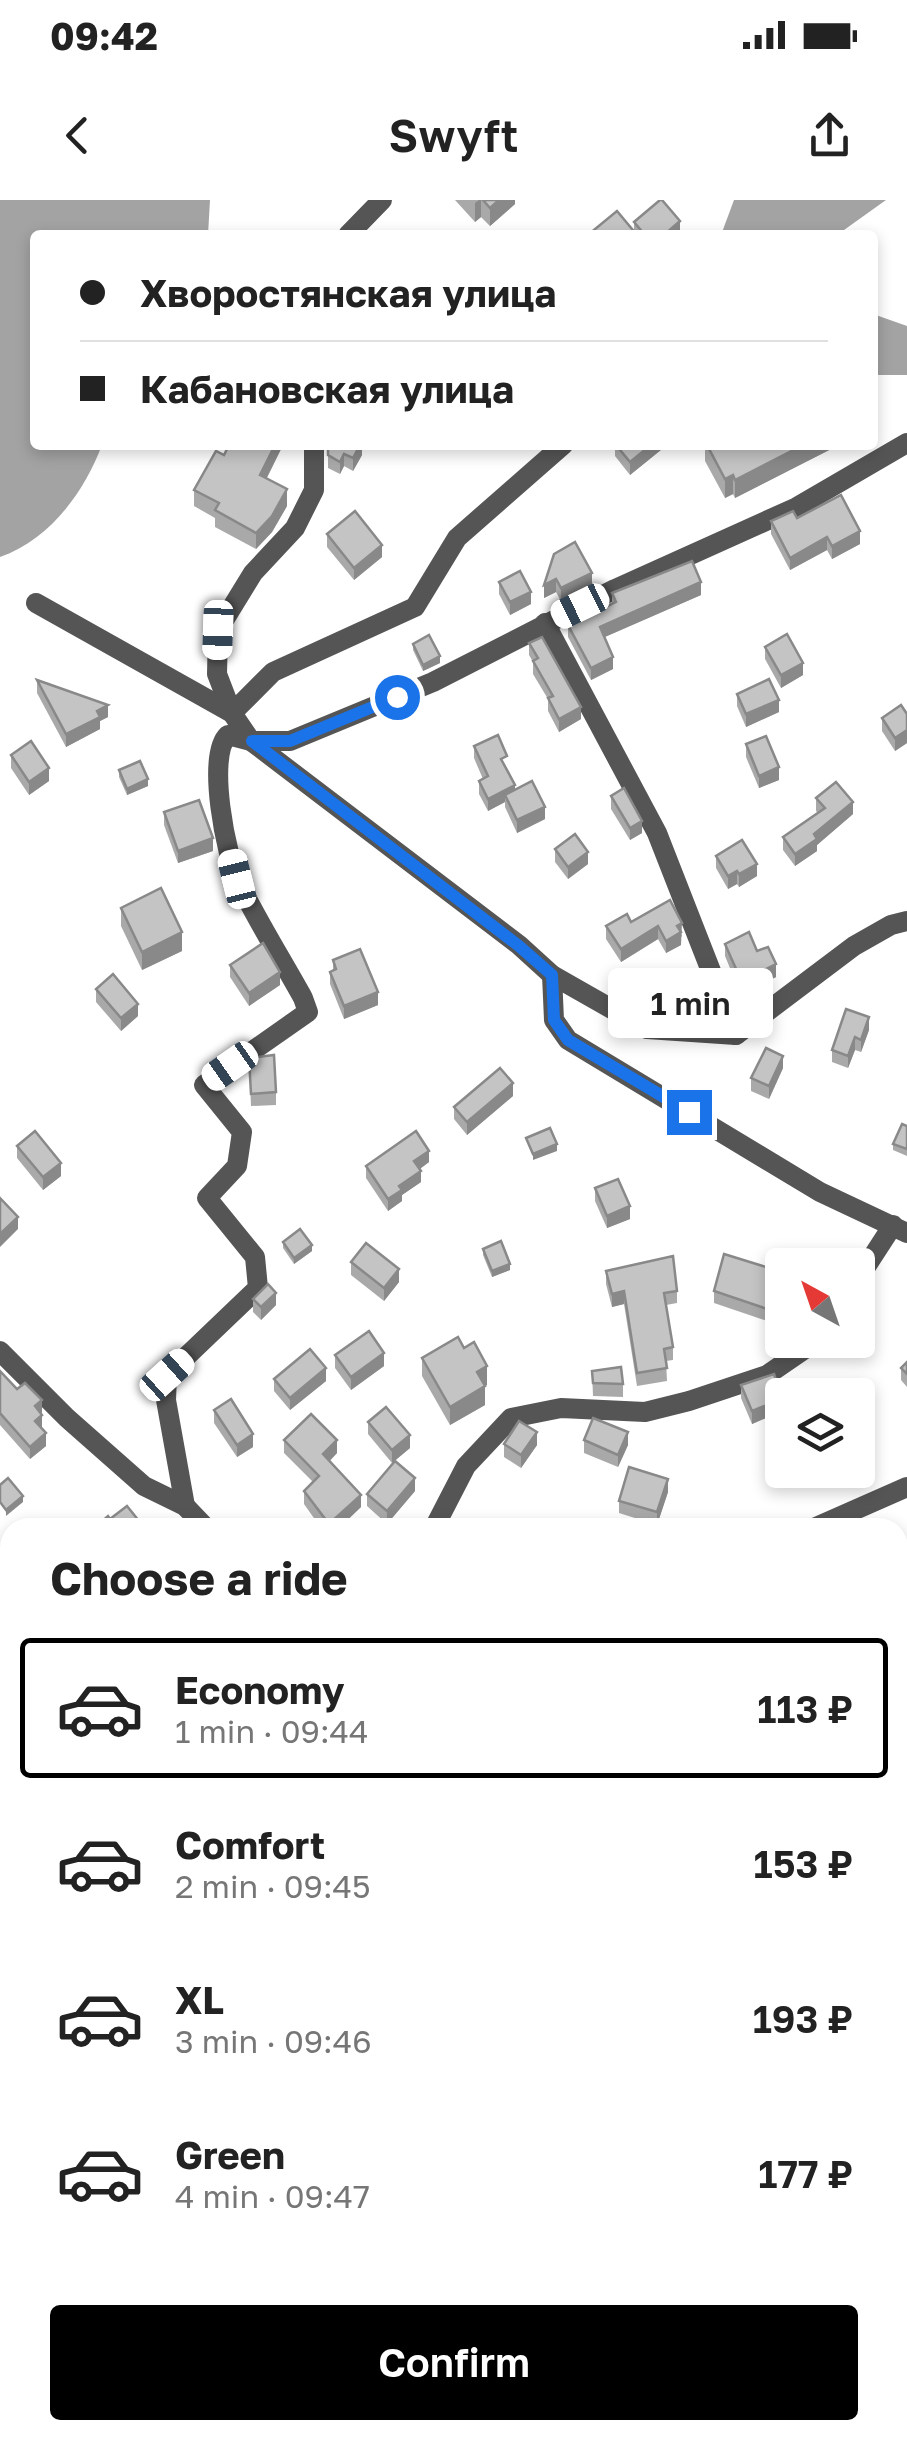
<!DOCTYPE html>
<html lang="en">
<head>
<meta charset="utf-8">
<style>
	body { margin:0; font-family:"Golos Text",sans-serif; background:#f2f2f2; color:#222; height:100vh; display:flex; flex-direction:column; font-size:38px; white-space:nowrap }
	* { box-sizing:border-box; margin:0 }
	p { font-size:32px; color:#767676 }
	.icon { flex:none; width:55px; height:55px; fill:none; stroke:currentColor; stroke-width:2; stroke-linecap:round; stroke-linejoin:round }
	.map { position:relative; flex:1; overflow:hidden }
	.side { position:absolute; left:0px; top:1318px; width:908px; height:922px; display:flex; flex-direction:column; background:#fff; border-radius:30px 30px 0 0; box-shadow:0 5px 15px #0003 }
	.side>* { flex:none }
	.guide { position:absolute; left:30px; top:30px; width:848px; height:220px; border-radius:10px; box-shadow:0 5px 15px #0003; display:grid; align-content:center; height:220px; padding:0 50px; background:#fff }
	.needle { width:65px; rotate:320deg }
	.controls { position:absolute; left:765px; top:1048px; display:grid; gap:20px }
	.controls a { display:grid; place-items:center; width:110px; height:110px; border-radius:10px; background:#fff; box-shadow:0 5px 15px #0003; font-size:50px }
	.end { position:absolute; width:45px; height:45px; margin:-22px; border:12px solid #1a73e8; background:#fff; box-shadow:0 0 0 5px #fff }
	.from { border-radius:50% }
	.bubble { position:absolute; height:70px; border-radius:10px; background:#fff; box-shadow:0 5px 15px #0003; font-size:32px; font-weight:600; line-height:70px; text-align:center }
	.car { position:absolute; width:30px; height:60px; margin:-30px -15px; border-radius:12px; box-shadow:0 0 8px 2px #0007; background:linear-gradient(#fff 24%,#345 0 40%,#fff 0 76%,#345 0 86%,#fff 0) }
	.guide b { display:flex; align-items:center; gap:35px; height:95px; font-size:38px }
	.guide b+b { border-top:2px solid #e0e0e0 }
	.guide i { width:25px; height:25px; background:#222 }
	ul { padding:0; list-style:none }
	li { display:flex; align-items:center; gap:30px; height:140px; margin:0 20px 15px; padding:0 30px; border:5px solid transparent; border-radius:10px }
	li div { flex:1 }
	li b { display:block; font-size:38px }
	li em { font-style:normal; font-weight:600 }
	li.on { border-color:#000 }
	li>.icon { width:90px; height:90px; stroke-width:1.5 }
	h2 { padding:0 50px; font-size:45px; line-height:120px }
	.primary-button { display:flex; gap:20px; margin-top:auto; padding:20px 50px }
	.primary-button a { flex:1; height:115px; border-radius:10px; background:#000; color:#fff; font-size:40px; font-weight:600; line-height:115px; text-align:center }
	.status { display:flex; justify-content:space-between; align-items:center; height:70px; padding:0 50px; background:#fff; direction:ltr }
	.status svg { height:28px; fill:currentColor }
	header { display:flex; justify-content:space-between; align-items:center; height:130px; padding:0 50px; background:#fff; font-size:45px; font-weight:600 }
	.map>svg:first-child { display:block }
</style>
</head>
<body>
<div class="status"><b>09:42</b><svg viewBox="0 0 49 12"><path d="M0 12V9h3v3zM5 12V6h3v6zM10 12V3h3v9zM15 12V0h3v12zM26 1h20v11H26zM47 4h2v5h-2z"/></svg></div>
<header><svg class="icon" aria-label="back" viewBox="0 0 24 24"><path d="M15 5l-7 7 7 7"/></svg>Swyft<svg class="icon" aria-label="share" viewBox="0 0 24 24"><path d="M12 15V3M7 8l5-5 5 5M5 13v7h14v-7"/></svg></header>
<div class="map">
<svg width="907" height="2239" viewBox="0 0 907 2239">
	<rect width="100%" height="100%" fill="#fff"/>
	<g fill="#dcdcdc">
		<polygon points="10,1439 10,2230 156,2230 140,2239 0,2239 0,1442"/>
		<polygon points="898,1870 907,1877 907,2239 310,2239 320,2230 898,2230"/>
	</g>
	<g fill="#a3a3a3">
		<path d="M0 0H210L208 35H35V245H102C84 293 49 340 0 357Z"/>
		<polygon points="734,0 886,0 837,35 721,35"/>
		<polygon points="873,114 907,126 907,175 873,175"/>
		<polygon points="187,2230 284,2230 270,2239 153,2239 163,2233"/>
	</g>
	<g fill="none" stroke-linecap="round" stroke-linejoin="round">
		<g stroke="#555" stroke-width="20">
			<polyline points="348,35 382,0"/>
			<polyline points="314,245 314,290 295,328 253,373 218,430 217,474 232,513 273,472 415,407 457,338 563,245"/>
			<polyline points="36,403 232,513 251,541 519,745 552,775 647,829 736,835 854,746 891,725 907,721"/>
			<polyline points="545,423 657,633 736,835"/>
			<polyline points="552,775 554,820 568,840 820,992 907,1033"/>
			<polyline points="858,1079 893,1025"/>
			<polyline points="0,1151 67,1218 144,1286 185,1306 206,1328"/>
			<path d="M185 1306 166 1200 167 1175 258 1088 255 1057 207 998 237 966 242 932 204 885 308 812 303 798C282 760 258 722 239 683 226 657 206 555 228 535L251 541H290L433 482 615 389 797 307 907 243"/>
			<polyline points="434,1328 466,1266 511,1218 561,1208 645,1212 689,1201 767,1175 818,1140"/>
			<polyline points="814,1328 907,1287"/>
			<polyline points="0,1436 10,1434"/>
			<polyline points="0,1721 10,1722"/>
			<polyline points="898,1787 907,1775"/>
			<polyline points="898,1854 907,1860"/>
			<polyline points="0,1861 10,1867"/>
			<polyline points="16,2230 42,2239"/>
			<polyline points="68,2239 79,2230"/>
			<polyline points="480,2239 488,2230"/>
		</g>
	</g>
	<g fill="#a9a9a9">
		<polygon points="455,0 515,0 515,4 490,26 481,17 475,22"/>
		<polygon points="634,22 680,33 678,35 589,35 634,31"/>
		<polygon points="229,245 283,245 267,278 287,306 272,332 256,349 215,327 215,318 194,306 194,290 224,255"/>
		<polygon points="328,245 362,245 362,255 353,271 344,266 340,274 328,268"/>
		<polygon points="615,245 667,245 630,275 615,256"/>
		<polygon points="705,245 839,245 735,298 733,294 725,298 705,261"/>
		<polygon points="797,318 860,344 832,359 827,350 790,370 771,334 771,321"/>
		<polygon points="327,334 382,357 354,380 327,347"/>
		<polygon points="575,342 592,385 561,401 556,392 544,398"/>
		<polygon points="499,382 531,404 510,415 499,394"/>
		<polygon points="612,393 701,395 605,437 613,469 591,480 568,437 568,425 612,404"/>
		<polygon points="529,443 581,519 559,532 548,511 548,499 533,474 533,462 529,455"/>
		<polygon points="413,444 440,463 423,471 413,450"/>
		<polygon points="765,447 803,475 781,488 765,459"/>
		<polygon points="37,480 108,517 100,521 100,529 66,547 37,493"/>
		<polygon points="737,494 779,512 746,527 737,506"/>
		<polygon points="907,514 907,543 895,551 882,531 882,518"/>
		<polygon points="746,544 779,580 759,588 746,557"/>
		<polygon points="474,546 507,569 515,590 545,619 517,633 505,607 505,602 488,611 479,594 479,581 483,579 474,558"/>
		<polygon points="11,555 49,581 29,595 11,568"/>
		<polygon points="119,570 148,586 127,595 119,577"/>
		<polygon points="611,596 642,633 630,640 611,609"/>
		<polygon points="816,598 853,614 817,645 817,651 795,666 783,650 783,637 818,613 816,611"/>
		<polygon points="164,612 213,651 178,663 164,625"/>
		<polygon points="555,649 588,664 568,679 555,662"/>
		<polygon points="716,656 757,676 739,687 737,684 728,689 716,668"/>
		<polygon points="670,700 682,736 681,737 681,745 666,753 658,739 621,762 606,739 606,726 631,722"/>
		<polygon points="121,708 182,751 142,770 121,726"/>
		<polygon points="725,744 776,777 768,781 768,791 739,804 732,786 732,773 725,756"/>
		<polygon points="333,760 378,805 344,819 330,784 330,772 333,770"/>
		<polygon points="230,765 280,785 249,806 230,777"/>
		<polygon points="96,789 138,816 121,831 96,802"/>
		<polygon points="869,830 861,852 855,850 848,868 832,862 832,850"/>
		<polygon points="249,858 276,892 276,905 251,906"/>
		<polygon points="783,868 769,899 751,891 751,878"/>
		<polygon points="513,896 467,935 454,919 454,907"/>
		<polygon points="907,926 907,956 893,950 893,944"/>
		<polygon points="17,946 61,976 43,990 17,958"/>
		<polygon points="429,962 420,969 421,982 402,995 402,1001 388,1011 366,978 366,966"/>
		<polygon points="595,988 630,1019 607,1028 595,1001"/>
		<polygon points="283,1042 312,1051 294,1064 283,1048"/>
		<polygon points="483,1049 510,1070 492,1077 483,1055"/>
		<polygon points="351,1062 399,1082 384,1101 351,1075"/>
		<polygon points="606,1071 677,1091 677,1103 666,1105 673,1147 673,1160 666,1161 667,1181 637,1186 624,1104 612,1107 606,1084"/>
		<polygon points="782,1072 782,1126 714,1103 714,1091"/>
		<polygon points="253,1099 276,1105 261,1120 253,1112"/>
		<polygon points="335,1155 384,1166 351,1190 335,1168"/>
		<polygon points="422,1158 487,1185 485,1186 485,1205 450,1225 422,1176"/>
		<polygon points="907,1162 907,1187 901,1180 901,1168"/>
		<polygon points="0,1171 42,1212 41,1228 46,1246 30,1259 0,1225"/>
		<polygon points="592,1171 623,1184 623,1197 593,1196"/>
		<polygon points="274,1179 326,1181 290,1210 274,1191"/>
		<polygon points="741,1185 782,1196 782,1211 752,1224 741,1198"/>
		<polygon points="214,1210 253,1247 237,1257 214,1223"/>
		<polygon points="368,1222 410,1248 392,1263 368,1234"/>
		<polygon points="284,1240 337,1253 330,1261 361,1307 339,1328 321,1328 304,1304 304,1291 313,1282 284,1253"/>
		<polygon points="584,1240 628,1245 618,1267 584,1253"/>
		<polygon points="504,1244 537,1245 521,1268 504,1257"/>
		<polygon points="415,1291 387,1324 367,1306 367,1294"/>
		<polygon points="668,1292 657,1325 619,1313 619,1301"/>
		<rect x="0" y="1722" width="10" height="38"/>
		<polygon points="898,1879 907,1886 904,1940 898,1935"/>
		<polygon points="0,2129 10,2137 10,2177 0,2169"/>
		<polygon points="507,2230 535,2230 536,2238 535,2239 512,2239 507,2234"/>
		<polygon points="790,2230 839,2230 842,2239 801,2239"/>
	</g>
	<g fill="#898989">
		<polygon points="479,0 481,0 481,17 475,22 475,3"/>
		<polygon points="499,0 515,0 515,4 490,26 490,8"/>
		<polygon points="680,21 680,33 678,35 664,35"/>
		<polygon points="275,245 283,245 260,291 260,275"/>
		<polygon points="360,245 362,245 362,255 353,271 353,258"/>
		<polygon points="651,245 667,245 630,275 630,262"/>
		<polygon points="803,245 839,245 735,298 735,280"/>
		<polygon points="344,254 344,266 340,274 340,262"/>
		<polygon points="733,275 733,294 725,298 725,279"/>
		<polygon points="287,289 287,306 272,332 256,349 256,333"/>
		<polygon points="860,331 860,344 832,359 832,346"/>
		<polygon points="827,337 827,350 790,370 790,358"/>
		<polygon points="382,345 382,357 354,380 354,368"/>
		<polygon points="592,373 592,385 561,401 561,388"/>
		<polygon points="556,379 556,392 544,398 544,385"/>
		<polygon points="701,382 701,395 600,439 600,427"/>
		<polygon points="531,392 531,404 510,415 510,402"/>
		<polygon points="440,456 440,463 423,471 423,465"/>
		<polygon points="613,457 613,469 591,480 591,468"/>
		<polygon points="803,463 803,475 781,488 781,475"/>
		<polygon points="779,500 779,512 746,527 746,514"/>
		<polygon points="108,505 108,517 100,521 100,529 66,547 66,534 97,511"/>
		<polygon points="581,507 581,519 559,532 559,519"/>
		<polygon points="907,530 907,543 895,551 895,538"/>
		<polygon points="779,567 779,580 759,588 759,576"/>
		<polygon points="49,568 49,581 29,595 29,582"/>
		<polygon points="148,579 148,586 127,595 127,589"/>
		<polygon points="515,585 515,597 505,595 505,602 488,611 488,599"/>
		<polygon points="853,602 853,614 817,645 817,651 795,666 795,654 814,634"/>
		<polygon points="545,607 545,619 517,633 517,620"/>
		<polygon points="642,621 642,633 630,640 630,628"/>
		<polygon points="213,638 213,651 178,663 178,651"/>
		<polygon points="588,652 588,664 568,679 568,667"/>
		<polygon points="757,664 757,676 739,687 739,674"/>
		<polygon points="737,671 737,684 728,689 728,676"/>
		<polygon points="682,723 681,745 666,753 666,741 677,726"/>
		<polygon points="658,726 658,739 621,762 621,749"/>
		<polygon points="182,732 182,751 142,770 142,752"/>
		<polygon points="776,764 776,777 768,781 768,791 739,804 739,791 764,770"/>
		<polygon points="280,772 280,785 249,806 249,793"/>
		<polygon points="378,792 378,805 344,819 344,806"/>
		<polygon points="138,804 138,816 121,831 121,818"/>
		<polygon points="869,817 869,830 861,852 861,840"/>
		<polygon points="855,837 855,850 848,868 848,856"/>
		<polygon points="783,856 783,868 769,899 769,886"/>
		<polygon points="513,883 513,896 467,935 467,922"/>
		<polygon points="557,944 557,951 533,960 533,954"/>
		<polygon points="429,951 429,962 414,973 414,961"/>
		<polygon points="61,963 61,976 43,990 43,977"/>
		<polygon points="421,971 421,982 402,995 402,1001 388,1011 388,999 399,986"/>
		<polygon points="630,1006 630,1019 607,1028 607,1016"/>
		<polygon points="18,1017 18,1029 0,1047 0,1034"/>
		<polygon points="312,1045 312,1051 294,1064 294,1058"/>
		<polygon points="510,1064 510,1070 492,1077 492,1071"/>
		<polygon points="399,1069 399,1082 384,1101 384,1088"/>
		<polygon points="624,1091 624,1104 612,1107 612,1094"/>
		<polygon points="276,1093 276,1105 261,1120 261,1107"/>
		<polygon points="384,1153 384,1166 351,1190 351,1177"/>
		<polygon points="487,1166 487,1185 477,1190 477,1172"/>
		<polygon points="326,1168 326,1181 290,1210 290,1198"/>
		<polygon points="485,1186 485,1205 450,1225 450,1207"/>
		<polygon points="782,1199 782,1211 752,1224 752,1211"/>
		<polygon points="42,1200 42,1212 35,1219 35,1206"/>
		<polygon points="42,1215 42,1227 35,1234 35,1221"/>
		<polygon points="537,1232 537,1245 521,1268 521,1255"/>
		<polygon points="628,1232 628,1245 618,1267 618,1255"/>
		<polygon points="46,1233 46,1246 30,1259 30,1247"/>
		<polygon points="253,1234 253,1247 237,1257 237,1245"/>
		<polygon points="410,1235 410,1248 392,1263 392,1250"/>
		<polygon points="337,1240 337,1253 323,1267 323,1254"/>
		<polygon points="415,1278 415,1291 387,1324 387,1311"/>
		<polygon points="668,1279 668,1292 657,1325 657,1312"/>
		<polygon points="361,1295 361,1307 339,1328 329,1328 329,1324"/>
		<polygon points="23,1296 23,1302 6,1316 6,1310"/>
		<polygon points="10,1374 10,1387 0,1391 0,1379"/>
		<polygon points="907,1520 907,1533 898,1542 898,1529"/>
		<polygon points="10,1527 10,1539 0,1542 0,1531"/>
		<polygon points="907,1704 907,1716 898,1726 898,1713"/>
		<polygon points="907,1923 907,1936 904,1940 904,1927"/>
		<polygon points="905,2002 905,2014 898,2030 898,2019"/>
	</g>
	<g fill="#c4c4c4" stroke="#898989" stroke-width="2.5">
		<polygon points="483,0 499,0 490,8"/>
		<polygon points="660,0 662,0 680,21 664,35 645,35 634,22"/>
		<polygon points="617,11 637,35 590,35 589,34"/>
		<polygon points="229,245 275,245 260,275 287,289 272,316 256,333 215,310 219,303 194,290 216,251 224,255"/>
		<polygon points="328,245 360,245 353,258 344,254 340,262 328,255"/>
		<polygon points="616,245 651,245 630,262"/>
		<polygon points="707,245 803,245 735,280 733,275 725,279"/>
		<polygon points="841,295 860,331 832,346 827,337 790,358 771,321 793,311 797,318"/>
		<polygon points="355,311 382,345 354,368 327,334"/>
		<polygon points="575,342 592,373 561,388 556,379 544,385 554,354"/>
		<polygon points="692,361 701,382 600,427 613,457 591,468 568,425 616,402 612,393"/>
		<polygon points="520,371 531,392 510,402 499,382"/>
		<polygon points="787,434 803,463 781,475 765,447"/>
		<polygon points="429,435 440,456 423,465 413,444"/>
		<polygon points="542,437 581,507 559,519 548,498 553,496 533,461 538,458 529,443"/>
		<polygon points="769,479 779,500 746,514 737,494"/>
		<polygon points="37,480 108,505 97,511 100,517 66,534"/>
		<polygon points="901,505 907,514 907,530 895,538 882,518"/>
		<polygon points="498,535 507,556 501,559 515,585 488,599 479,581 488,576 474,546"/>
		<polygon points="766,536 779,567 759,576 746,544"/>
		<polygon points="31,541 49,568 29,582 11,555"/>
		<polygon points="140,561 148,579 127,589 119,570"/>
		<polygon points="532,581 545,607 517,620 505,595"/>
		<polygon points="836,582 853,602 814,634 817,639 795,654 783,637 825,608 816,598"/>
		<polygon points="624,588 642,621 630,628 611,596"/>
		<polygon points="199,600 213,638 178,651 164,612"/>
		<polygon points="575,634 588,652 568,667 555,649"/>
		<polygon points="742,640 757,664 739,674 737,671 728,676 716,656"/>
		<polygon points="161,688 182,732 142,752 121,708"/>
		<polygon points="670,700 682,723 677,726 681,732 666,741 658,726 621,749 606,726 627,714 631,722"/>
		<polygon points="749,732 757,751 768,747 776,764 764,770 768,778 739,791 732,773 737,771 725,744"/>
		<polygon points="263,743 280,772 249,793 230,765"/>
		<polygon points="360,749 378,792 344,806 330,772 336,769 333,760"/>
		<polygon points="113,774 138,804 121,818 96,789"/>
		<polygon points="846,809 869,817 861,840 855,837 848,856 832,850"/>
		<polygon points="766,848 783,856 769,886 751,878"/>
		<polygon points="274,855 276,892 251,894 249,858"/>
		<polygon points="500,868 513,883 467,922 454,907"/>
		<polygon points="902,924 907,926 907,949 893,944"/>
		<polygon points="550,928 557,944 533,954 526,938"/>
		<polygon points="35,931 61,963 43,977 17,946"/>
		<polygon points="416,931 429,951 414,961 421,971 399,986 402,990 388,999 366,966"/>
		<polygon points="618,979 630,1006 607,1016 595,988"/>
		<polygon points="0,998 18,1017 0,1034"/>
		<polygon points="300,1029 312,1045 294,1058 283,1042"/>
		<polygon points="501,1041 510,1064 492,1071 483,1049"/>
		<polygon points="366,1043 399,1069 384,1088 351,1062"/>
		<polygon points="724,1054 782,1072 782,1114 714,1091"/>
		<polygon points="673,1056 677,1091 664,1093 673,1147 664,1149 667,1168 637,1173 624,1091 612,1094 606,1071"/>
		<polygon points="268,1084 276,1093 261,1107 253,1099"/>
		<polygon points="369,1131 384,1153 351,1177 335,1155"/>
		<polygon points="458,1137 464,1148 474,1142 487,1166 477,1172 485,1186 450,1207 422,1158"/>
		<polygon points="310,1149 326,1168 290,1198 274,1179"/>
		<polygon points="907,1162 907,1174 901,1168"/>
		<polygon points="621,1167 623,1184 593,1183 592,1171"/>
		<polygon points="0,1171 17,1189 25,1183 42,1200 35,1206 42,1215 35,1221 46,1233 30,1247 0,1213"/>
		<polygon points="774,1174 782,1199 752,1211 741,1185"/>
		<polygon points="231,1199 253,1234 237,1245 214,1210"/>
		<polygon points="386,1207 410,1235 392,1250 368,1222"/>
		<polygon points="311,1214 337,1240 323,1254 361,1295 329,1324 304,1291 319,1276 284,1240"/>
		<polygon points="593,1218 628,1232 618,1255 584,1240"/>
		<polygon points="519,1221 537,1232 521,1255 504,1244"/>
		<polygon points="395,1261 415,1278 387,1311 367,1294"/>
		<polygon points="629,1267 668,1279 657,1312 619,1301"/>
		<polygon points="8,1278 23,1296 6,1310 0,1302 0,1285"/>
		<polygon points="127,1306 143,1326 141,1328 94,1328 108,1316 110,1319"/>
		<polygon points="162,1321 168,1328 154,1328"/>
		<polygon points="674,1322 690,1328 672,1328"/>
		<polygon points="10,1347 10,1374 0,1379 0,1352"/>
		<polygon points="899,1497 907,1506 907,1520 898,1529 898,1499"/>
		<polygon points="10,1499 10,1527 0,1531 0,1502"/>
		<polygon points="0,1576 5,1592 0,1593"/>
		<polygon points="898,1694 907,1704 898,1713"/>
		<polygon points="0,1722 10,1722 10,1748 0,1747"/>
		<polygon points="898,1879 907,1886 907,1923 904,1927 898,1922"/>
		<polygon points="898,1999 905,2002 898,2019"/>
		<polygon points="0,2129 10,2137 10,2164 0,2157"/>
		<polygon points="510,2230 535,2230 536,2231 529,2239 519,2239"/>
		<polygon points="671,2230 700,2230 701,2231 691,2239 672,2239 667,2233"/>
		<polygon points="806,2230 839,2230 842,2232 836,2239 808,2239 804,2236 808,2232"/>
	</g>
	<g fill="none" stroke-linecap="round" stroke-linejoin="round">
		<polyline stroke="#1a73e8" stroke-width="12" points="397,497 290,541 252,541 519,746 552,775 554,820 568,840 689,912"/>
	</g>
</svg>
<div class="controls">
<a><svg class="needle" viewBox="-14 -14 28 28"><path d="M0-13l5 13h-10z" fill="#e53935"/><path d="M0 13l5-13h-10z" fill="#767676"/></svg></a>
<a><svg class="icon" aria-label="layers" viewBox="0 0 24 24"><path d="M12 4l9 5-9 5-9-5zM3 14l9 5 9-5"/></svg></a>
</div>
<i class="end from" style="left:397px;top:497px"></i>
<i class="end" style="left:689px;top:912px"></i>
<div class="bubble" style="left:608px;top:768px;width:165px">1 min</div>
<i class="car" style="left:580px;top:406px;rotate:244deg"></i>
<i class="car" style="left:218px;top:430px;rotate:182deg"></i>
<i class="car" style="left:237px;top:679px;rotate:346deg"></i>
<i class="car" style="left:230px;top:866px;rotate:235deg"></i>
<i class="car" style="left:167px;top:1175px;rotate:48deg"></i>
<div class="guide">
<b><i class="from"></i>Хворостянская улица</b>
<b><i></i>Кабановская улица</b>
</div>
<section class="side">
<h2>Choose a ride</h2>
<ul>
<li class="on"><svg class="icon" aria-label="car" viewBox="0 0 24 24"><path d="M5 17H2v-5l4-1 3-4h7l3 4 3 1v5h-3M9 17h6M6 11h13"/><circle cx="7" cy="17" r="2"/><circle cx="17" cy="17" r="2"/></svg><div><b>Economy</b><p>1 min · 09:44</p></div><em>113 ₽</em></li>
<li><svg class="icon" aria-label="car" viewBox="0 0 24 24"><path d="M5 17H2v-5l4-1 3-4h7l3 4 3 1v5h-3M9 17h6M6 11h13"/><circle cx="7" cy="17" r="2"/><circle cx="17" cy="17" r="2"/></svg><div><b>Comfort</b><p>2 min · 09:45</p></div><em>153 ₽</em></li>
<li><svg class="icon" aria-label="car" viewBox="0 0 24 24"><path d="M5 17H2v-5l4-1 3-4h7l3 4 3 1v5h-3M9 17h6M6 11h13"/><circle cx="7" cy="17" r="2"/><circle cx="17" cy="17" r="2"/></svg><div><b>XL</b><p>3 min · 09:46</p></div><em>193 ₽</em></li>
<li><svg class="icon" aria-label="car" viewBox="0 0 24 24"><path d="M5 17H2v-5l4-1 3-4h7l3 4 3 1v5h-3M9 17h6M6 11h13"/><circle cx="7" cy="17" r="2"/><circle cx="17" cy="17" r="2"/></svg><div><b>Green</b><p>4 min · 09:47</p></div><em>177 ₽</em></li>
</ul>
<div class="primary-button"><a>Confirm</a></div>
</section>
</div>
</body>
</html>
